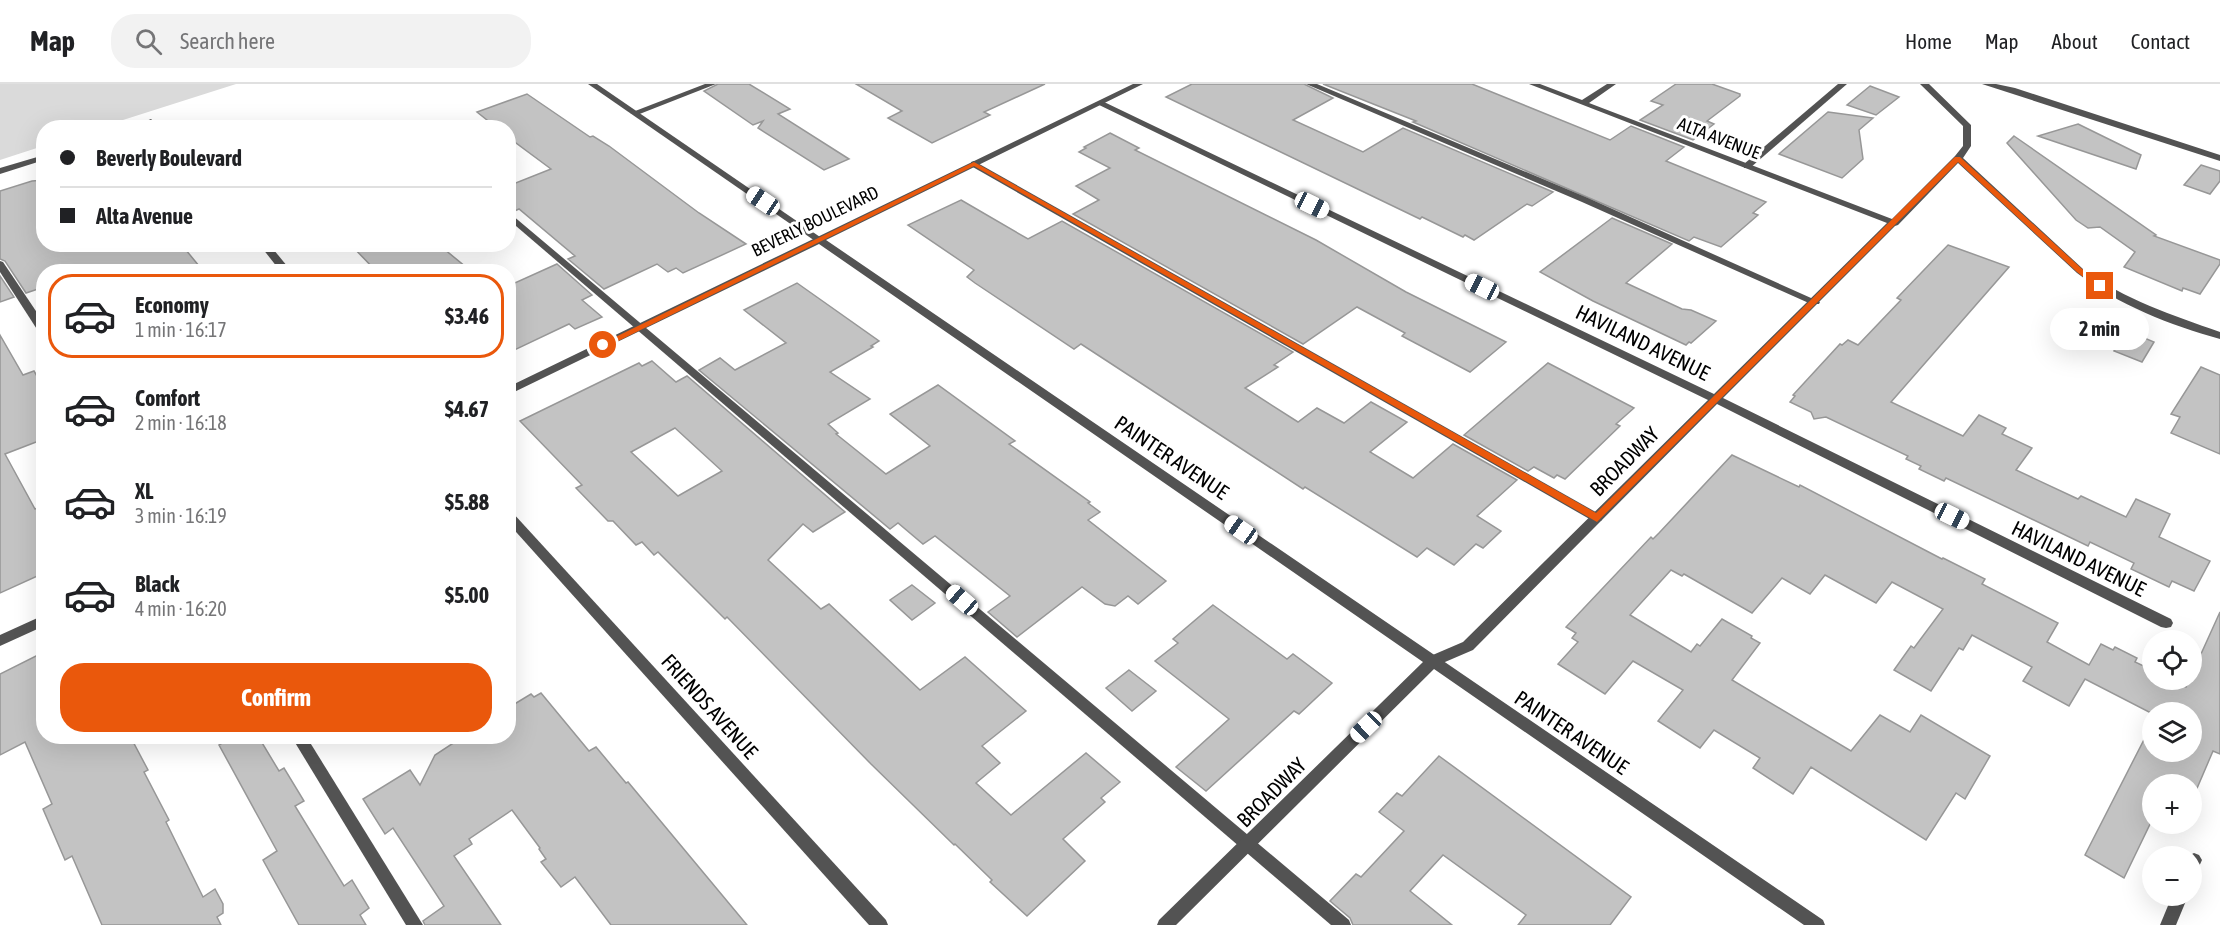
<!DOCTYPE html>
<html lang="en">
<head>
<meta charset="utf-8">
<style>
	body { margin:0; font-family:"Asap Condensed",sans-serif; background:#f2f2f2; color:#202124; height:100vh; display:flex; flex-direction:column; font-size:22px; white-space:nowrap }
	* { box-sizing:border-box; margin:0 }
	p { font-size:20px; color:#757577 }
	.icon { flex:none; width:33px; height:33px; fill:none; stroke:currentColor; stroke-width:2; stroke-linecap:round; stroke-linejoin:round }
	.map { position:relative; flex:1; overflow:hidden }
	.side { position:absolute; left:36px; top:180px; width:480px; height:480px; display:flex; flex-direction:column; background:#fff; border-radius:24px; box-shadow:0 6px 24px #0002 }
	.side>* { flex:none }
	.banner { position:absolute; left:36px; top:36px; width:480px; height:132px; border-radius:24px; box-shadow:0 6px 24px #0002; display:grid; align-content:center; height:132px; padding:0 24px; background:#fff }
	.buttons { position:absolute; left:2142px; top:546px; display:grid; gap:12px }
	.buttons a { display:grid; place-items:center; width:60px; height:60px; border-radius:50%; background:#fff; box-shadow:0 6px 24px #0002; font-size:30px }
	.end { position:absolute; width:27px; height:27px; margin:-14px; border:8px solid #ea580c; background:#fff; box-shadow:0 0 0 3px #fff }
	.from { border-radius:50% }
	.bubble { position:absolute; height:42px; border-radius:21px; background:#fff; box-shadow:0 6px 24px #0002; font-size:20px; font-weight:700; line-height:42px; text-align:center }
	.car { position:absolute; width:18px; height:36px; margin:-18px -9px; border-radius:8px; box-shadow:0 0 4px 2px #0007; background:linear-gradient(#fff 24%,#345 0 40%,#fff 0 76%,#345 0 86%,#fff 0) }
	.banner b { display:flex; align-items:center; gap:21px; height:57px; font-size:22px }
	.banner b+b { border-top:2px solid #e0e0e0 }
	.banner i { width:15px; height:15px; background:#202124 }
	ul { padding:10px 0 0; list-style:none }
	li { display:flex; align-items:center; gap:18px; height:84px; margin:0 12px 9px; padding:0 12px; border:3px solid transparent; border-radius:24px }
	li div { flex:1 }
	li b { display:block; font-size:22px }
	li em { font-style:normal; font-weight:700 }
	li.current { border-color:#ea580c }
	li>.icon { width:54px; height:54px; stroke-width:1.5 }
	.button { display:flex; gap:12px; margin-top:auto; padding:12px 24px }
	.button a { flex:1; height:69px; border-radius:24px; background:#ea580c; color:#fff; font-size:24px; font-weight:700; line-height:69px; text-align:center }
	header { display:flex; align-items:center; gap:36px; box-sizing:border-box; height:84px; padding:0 30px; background:#fff; border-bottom:2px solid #e0e0e0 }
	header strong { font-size:28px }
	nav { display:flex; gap:33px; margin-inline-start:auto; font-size:21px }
	.search { width:420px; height:54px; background:#f2f2f2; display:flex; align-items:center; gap:15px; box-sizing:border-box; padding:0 21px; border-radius:24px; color:#757577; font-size:22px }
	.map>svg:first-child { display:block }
</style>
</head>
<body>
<header>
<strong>Map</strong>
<div class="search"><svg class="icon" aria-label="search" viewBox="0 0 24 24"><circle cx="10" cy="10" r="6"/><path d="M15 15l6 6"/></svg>Search here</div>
<nav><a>Home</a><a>Map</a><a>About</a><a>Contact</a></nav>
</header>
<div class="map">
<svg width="2220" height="841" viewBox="0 0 2220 841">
	<rect width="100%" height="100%" fill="#fff"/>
	<polygon fill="#dadada" points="0,0 236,0 101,43 44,44 43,62 0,76"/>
	<g fill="#c3c3c3" stroke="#979797" stroke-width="1.5" fill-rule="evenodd">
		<polygon points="718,0 749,0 790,25 778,30 849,75 824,86 758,44 763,37 753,41 704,7"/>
		<polygon points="856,0 1045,0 984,28 990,31 932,59 888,34 902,27"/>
		<polygon points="1192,0 1304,0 1333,14 1293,36 1363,68 1403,44 1553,108 1532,122 1527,120 1474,156 1465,151 1463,153 1422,133 1420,135 1166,13"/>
		<polygon points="1323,0 1472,0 1610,56 1631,42 1684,63 1666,77 1766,118 1753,129 1758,131 1721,163 1694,153 1689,157 1413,38 1416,37"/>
		<polygon points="1676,0 1712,0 1740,10 1740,12 1707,37 1714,40 1693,56 1640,36 1663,21 1651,17"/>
		<polygon points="1870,2 1899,13 1876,31 1847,21"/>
		<polygon points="527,10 590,53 593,52 609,62 699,129 746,160 683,189 676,184 668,188 657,180 604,205 568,175 575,172 519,125 508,130 508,102 551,85 508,53 508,44 497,44 477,28"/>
		<polygon points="1828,28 1873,34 1859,46 1863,75 1842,94 1779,70"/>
		<polygon points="2078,40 2141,71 2136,85 2038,52"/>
		<polygon points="1110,49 1139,64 1135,66 1316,156 1406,208 1506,258 1470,288 1402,252 1405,249 1357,223 1303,260 1073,130 1099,116 1076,102 1110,84 1079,68 1086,64 1084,63"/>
		<polygon points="2014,52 2156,151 2154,152 2220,176 2220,180 2200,210 2183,204 2182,207 2124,183 2135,168 2100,143 2088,144 2076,136 2007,59"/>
		<polygon points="2201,81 2220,87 2220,97 2210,110 2184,101"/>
		<polygon points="44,96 44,160 181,160 204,188 44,188 44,203 26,209 5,177 0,175 0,107 32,97"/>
		<polygon points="961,116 1028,155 1062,137 1293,268 1274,281 1278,283 1245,304 1298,338 1317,324 1344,339 1371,318 1407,338 1370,368 1413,394 1453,360 1517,396 1477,432 1501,447 1483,464 1476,460 1454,481 1427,464 1417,473 1305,403 1303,405 1081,260 1074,265 975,199 967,193 974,186 908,141"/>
		<polygon points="1612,134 1672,160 1626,199 1682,225 1691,226 1716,237 1691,259 1689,258 1686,261 1593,217 1540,188"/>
		<polygon points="350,160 438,160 472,188 377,188"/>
		<polygon points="1948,161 2009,183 1891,318 1963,352 1979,331 2006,344 2002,350 2032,364 2016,386 2078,415 2081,412 2126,433 2136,415 2170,430 2159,453 2210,477 2194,507 2172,497 2169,503 2131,485 2134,479 2090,458 2088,462 1946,394 1944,397 1919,385 1921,382 1906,375 1908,372 1826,333 1814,335 1811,328 1790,318 1795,312 1793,311 1840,260 1842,261 1848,256 1858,261 1901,216 1897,214"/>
		<polygon points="557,180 592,211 582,216 602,233 575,245 569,240 508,269 508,202"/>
		<polygon points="0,192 14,213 0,218"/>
		<polygon points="797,199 879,257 871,262 873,263 830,288 870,315 828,340 838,349 836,350 886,390 930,362 890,330 938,301 1015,357 1009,360 1090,418 1088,419 1100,428 1088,436 1166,497 1138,520 1128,512 1115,522 1105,520 1082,503 1017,553 988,528 1010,512 935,452 923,460 898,439 890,445 699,286 720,274 735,286 786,259 744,226"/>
		<polygon points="2128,247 2154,258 2142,278 2114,267"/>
		<polygon points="0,251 23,291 34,287 44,304 44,355 5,370 35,425 44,421 44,489 0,509"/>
		<path d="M652 277 676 298 687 292 845 428 813 448 803 440 768 476 821 525 829 520 920 606 965 573 1026 627 982 662 1000 679 976 699 1011 731 1086 669 1120 698 1101 714 1105 718 1063 755 1085 777 1027 832 990 798 992 796 955 760 954 761 871 680 727 533 725 535 658 468 654 471 642 458 636 461 613 437H608L576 404 582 401 520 337 639 279 642 282ZM675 344 722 387 678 412 631 368Z"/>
		<polygon points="1548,279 1634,324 1616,340 1620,342 1565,395 1557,391 1554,394 1534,383 1528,387 1464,351"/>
		<polygon points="2201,283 2220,291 2220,370 2171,349 2180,333 2171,330"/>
		<polygon points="1732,371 1799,403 1800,401 1942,475 1943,474 1985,495 1982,500 2058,539 2047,558 2089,581 2101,560 2113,566 2115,563 2137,574 2135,578 2152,586 2152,596 2170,596 2186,603 2220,528 2220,670 2213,667 2192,716 2192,700 2152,700 2152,736 2124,794 2085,771 2152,640 2152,668 2192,668 2192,628 2149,628 2085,595 2069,622 2023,597 2032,583 1972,551 1963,566 1959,564 1931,607 1894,586 1911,562 1914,564 1943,525 1892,498 1876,519 1825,491 1810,510 1782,494 1752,529 1684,490 1682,492 1671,486 1630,531 1691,568 1697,560 1700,562 1722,535 1752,552 1751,554 1760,559 1732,596 1851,667 1880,631 1910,648 1921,631 1990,672 1965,715 1956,709 1926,756 1811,683 1793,710 1753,684 1760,674 1714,646 1700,664 1658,637 1683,606 1633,577 1605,610 1558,580 1578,558 1572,554 1576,549 1566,543 1651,453 1653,455 1659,449"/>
		<polygon points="912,501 935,519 912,536 890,516"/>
		<polygon points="1213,521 1287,575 1293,570 1332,599 1299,630 1294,627 1206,707 1176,683 1229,635 1155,577 1178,559 1173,555"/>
		<polygon points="44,568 44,652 130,652 148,686 144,688 169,736 166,738 203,813 215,805 223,820 223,829 217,833 221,841 102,841 72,772 65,776 43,725 52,720 25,658 0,671 0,590"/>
		<polygon points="1129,586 1156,607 1132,627 1106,604"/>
		<polygon points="541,609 589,667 596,663 626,699 628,698 747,841 611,841 575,793 561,803 541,778 546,775 539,765 540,764 512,726 469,755 472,760 454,772 501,841 425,841 423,837 444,822 393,744 385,750 363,715 410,686 420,701 435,671 464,652 508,652 508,624 531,610 534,613"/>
		<polygon points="233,652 258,652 279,687 284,684 304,717 295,722 344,802 352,796 369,824 360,831 366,841 299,841 263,776 277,767 219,661"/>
		<polygon points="1439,672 1631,813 1610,841 1518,841 1526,831 1443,771 1410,807 1452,841 1353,841 1350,834 1330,817 1356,790 1361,793 1404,747 1379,728 1397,709 1402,712"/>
	</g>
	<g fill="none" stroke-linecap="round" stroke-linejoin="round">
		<g fill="#535353" fill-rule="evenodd">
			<polygon points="705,0 716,0 637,31 630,29"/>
			<polygon points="1306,0 1317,0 1588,114 1820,218 1819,220 1811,220 1582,118"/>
			<polygon points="1838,0 1847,0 1750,84 1744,84 1744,80"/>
			<polygon points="974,77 1601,431 1603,434 1601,437 1593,437 971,82 971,78"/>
			<polygon points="512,131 1349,836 1351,841 1331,841 509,136 509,132"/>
			<polygon points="0,177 3,178 44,239 44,251 40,250 0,188"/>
			<polygon points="291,652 306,652 423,841 406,841"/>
			<polygon points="2194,769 2199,771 2202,776 2197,787 2192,789 2192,772 2188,772"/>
			<polygon points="2172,812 2188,812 2176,841 2160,841"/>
		</g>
		<g fill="#535353" fill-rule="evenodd">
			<polygon points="588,0 597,0 823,155 818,158 815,157"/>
			<path d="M1529 0H1540L1582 16 1607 0H1616L1589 19 1892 135 1955 72 1963 62V42L1920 0H1929L1971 41V62L1963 74 2083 185C2125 216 2172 231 2220 248V255C2170 241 2118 221 2077 189L1958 79 1898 141 1895 142 1723 314 2171 535 2173 539 2171 543 2166 544 2161 543 1717 320 1473 566 1438 581 1433 582 1428 581 1426 577 1428 573 1463 558 1708 316 1095 19 1102 17 1714 310 1887 139Z"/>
			<polygon points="1982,0 1996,0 2015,4 2220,71 2220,77"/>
			<polygon points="151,35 160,44 151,44 149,41 130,44"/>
			<polygon points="44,71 44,76 0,90 0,84"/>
			<polygon points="259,160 269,160 292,188 281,188"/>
			<polygon points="508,427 512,428 886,836 888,841 869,841 508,439"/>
		</g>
		<g fill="#535353" fill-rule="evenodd">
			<polygon points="1133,0 1143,0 826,156 1823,836 1825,841 1804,841 1434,585 1176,841 1157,841 1159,836 1423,578 819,160 508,311 508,303"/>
			<polygon points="44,531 44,542 0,562 0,551"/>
		</g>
	</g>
	<polygon fill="#ea580c" points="1955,73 1960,73 2082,185 2103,200 2103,204 2097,204 2077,188 1958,78 1597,438 974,82 606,263 599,261 974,78 1596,429"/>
	<g text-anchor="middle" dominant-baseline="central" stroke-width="6" stroke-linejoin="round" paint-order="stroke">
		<g font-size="18" fill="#000" stroke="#fff">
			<text transform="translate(1719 54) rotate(21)">ALTA AVENUE</text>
			<text transform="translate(815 137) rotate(-26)">BEVERLY BOULEVARD</text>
		</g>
		<g font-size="21" fill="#000" stroke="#fff">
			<text transform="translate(1643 258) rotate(26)">HAVILAND AVENUE</text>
			<text transform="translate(1172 373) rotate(34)">PAINTER AVENUE</text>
			<text transform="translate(1624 377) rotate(-45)">BROADWAY</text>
			<text transform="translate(2079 474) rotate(26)">HAVILAND AVENUE</text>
			<text transform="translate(710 622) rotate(48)">FRIENDS AVENUE</text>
			<text transform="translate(1572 648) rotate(34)">PAINTER AVENUE</text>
			<text transform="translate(1271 708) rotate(-45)">BROADWAY</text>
		</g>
	</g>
</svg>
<div class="buttons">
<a><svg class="icon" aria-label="locate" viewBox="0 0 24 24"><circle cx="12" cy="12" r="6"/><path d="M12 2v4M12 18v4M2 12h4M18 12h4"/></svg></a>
<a><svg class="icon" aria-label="layers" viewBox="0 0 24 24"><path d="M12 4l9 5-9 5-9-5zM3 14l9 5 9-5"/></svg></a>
<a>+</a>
<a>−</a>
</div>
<i class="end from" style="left:603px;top:261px"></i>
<i class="end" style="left:2100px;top:202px"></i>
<div class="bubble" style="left:2050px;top:224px;width:99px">2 min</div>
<i class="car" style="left:763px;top:117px;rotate:304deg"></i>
<i class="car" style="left:1312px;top:121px;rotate:116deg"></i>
<i class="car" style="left:1482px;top:203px;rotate:296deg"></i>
<i class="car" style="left:1952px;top:432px;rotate:116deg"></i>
<i class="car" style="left:1241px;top:446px;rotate:305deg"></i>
<i class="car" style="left:962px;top:516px;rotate:311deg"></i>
<i class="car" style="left:1366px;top:643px;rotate:226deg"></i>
<div class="banner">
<b><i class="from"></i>Beverly Boulevard</b>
<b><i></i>Alta Avenue</b>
</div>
<section class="side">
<ul>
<li class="current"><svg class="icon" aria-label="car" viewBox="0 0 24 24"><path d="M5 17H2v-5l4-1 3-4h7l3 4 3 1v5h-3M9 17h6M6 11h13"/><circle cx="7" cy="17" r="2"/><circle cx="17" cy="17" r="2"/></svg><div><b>Economy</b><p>1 min · 16:17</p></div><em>$3.46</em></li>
<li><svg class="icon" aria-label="car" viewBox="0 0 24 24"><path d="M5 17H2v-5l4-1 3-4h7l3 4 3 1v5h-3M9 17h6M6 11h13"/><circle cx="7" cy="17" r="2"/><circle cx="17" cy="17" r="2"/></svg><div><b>Comfort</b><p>2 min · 16:18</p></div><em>$4.67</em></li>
<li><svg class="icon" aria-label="car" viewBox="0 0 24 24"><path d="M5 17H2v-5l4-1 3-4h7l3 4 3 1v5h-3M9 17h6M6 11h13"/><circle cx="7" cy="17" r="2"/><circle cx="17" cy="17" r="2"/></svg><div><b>XL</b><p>3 min · 16:19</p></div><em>$5.88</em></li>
<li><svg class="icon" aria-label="car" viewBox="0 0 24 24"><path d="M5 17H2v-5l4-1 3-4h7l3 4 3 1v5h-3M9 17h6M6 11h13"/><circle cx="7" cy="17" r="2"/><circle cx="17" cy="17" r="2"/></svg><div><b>Black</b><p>4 min · 16:20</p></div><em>$5.00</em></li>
</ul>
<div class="button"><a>Confirm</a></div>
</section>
</div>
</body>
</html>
